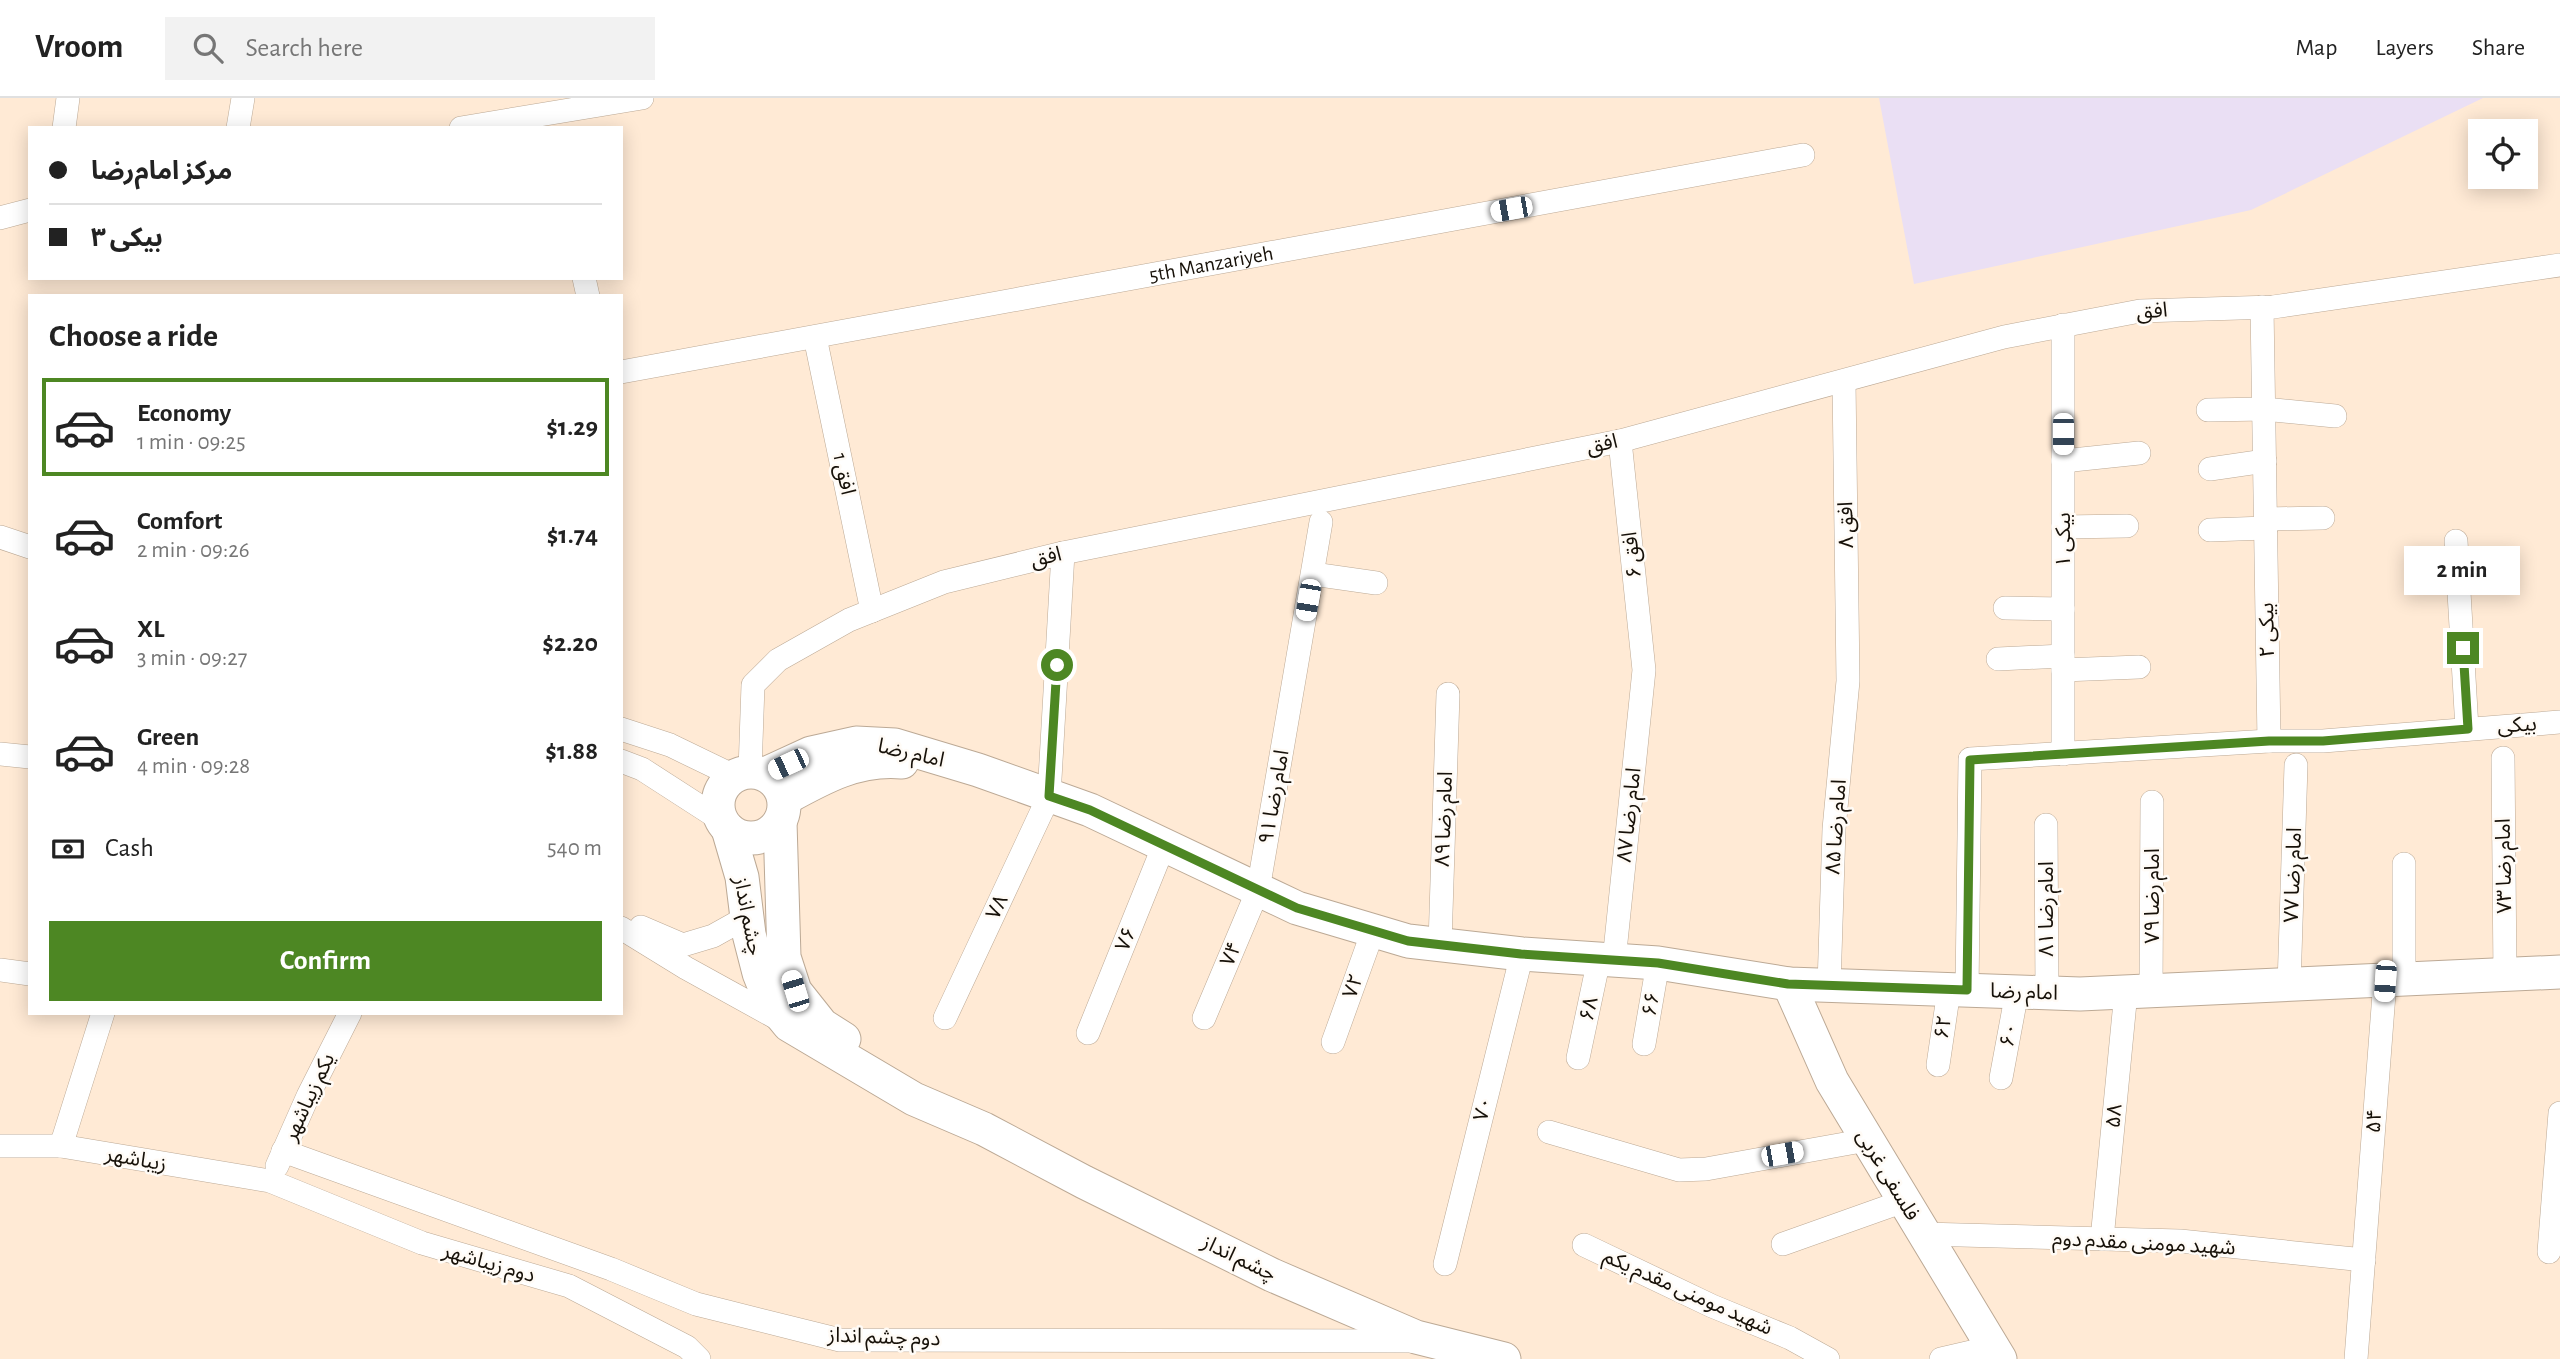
<!DOCTYPE html>
<html lang="en">
<head>
<meta charset="utf-8">
<style>
	body { margin:0; font-family:"Alegreya Sans","Noto Sans Arabic",sans-serif; background:#f2f2f2; color:#222; height:100vh; display:flex; flex-direction:column; font-size:26px; white-space:nowrap }
	* { box-sizing:border-box; margin:0 }
	p { font-size:23px; color:#767676 }
	.icon { flex:none; width:38px; height:38px; fill:none; stroke:currentColor; stroke-width:2; stroke-linecap:round; stroke-linejoin:round }
	.map { position:relative; flex:1; overflow:hidden }
	.side { position:absolute; left:28px; top:196px; width:595px; height:721px; display:flex; flex-direction:column; background:#fff; border-radius:0px; box-shadow:0 4px 18px #0003 }
	.side>* { flex:none }
	.banner { position:absolute; left:28px; top:28px; width:595px; height:154px; border-radius:0px; box-shadow:0 4px 18px #0003; display:grid; align-content:center; height:154px; padding:0 21px; background:#fff }
	.fabs { position:absolute; left:2468px; top:21px; display:grid; gap:14px }
	.fabs a { display:grid; place-items:center; width:70px; height:70px; border-radius:0px; background:#fff; box-shadow:0 4px 18px #0003; font-size:35px }
	.end { position:absolute; width:32px; height:32px; margin:-16px; border:9px solid #4d8723; background:#fff; box-shadow:0 0 0 4px #fff }
	.from { border-radius:50% }
	.bubble { position:absolute; height:49px; border-radius:0px; background:#fff; box-shadow:0 4px 18px #0003; font-size:23px; font-weight:700; line-height:49px; text-align:center }
	.car { position:absolute; width:21px; height:42px; margin:-21px -10px; border-radius:9px; box-shadow:0 0 5px 2px #0007; background:linear-gradient(#fff 24%,#345 0 40%,#fff 0 76%,#345 0 86%,#fff 0) }
	.banner b { display:flex; align-items:center; gap:24px; height:66px; font-size:26px }
	.banner b+b { border-top:2px solid #e0e0e0 }
	.banner i { width:18px; height:18px; background:#222 }
	ul { padding:0; list-style:none }
	li { display:flex; align-items:center; gap:21px; height:98px; margin:0 14px 10px; padding:0 7px; border:4px solid transparent; border-radius:0px }
	li div { flex:1 }
	li b { display:block; font-size:26px }
	li em { font-style:normal; font-weight:700 }
	li.on { border-color:#4d8723 }
	li>.icon { width:63px; height:63px; stroke-width:1.5 }
	h2 { padding:0 21px; font-size:32px; line-height:84px }
	.pay { display:flex; align-items:center; gap:18px; height:77px; padding:0 21px; font-size:26px }
	.pay p { margin-inline-start:auto }
	.button { display:flex; gap:14px; margin-top:auto; padding:14px 21px }
	.button a { flex:1; height:80px; border-radius:0px; background:#4d8723; color:#fff; font-size:28px; font-weight:700; line-height:80px; text-align:center }
	header { display:flex; align-items:center; gap:42px; box-sizing:border-box; height:98px; padding:0 35px; background:#fff; border-bottom:2px solid #e0e0e0 }
	header strong { font-size:33px }
	nav { display:flex; gap:38px; margin-inline-start:auto; font-size:24px }
	.search { width:490px; height:63px; background:#f2f2f2; display:flex; align-items:center; gap:18px; box-sizing:border-box; padding:0 24px; border-radius:0px; color:#767676; font-size:26px }
	.map>svg:first-child { display:block }
</style>
</head>
<body>
<header>
<strong>Vroom</strong>
<div class="search"><svg class="icon" aria-label="search" viewBox="0 0 24 24"><circle cx="10" cy="10" r="6"/><path d="M15 15l6 6"/></svg>Search here</div>
<nav><a>Map</a><a>Layers</a><a>Share</a></nav>
</header>
<div class="map">
<svg width="2560" height="1261" viewBox="0 0 2560 1261">
	<rect width="100%" height="100%" fill="#ffead5"/>
	<polygon fill="#eadff4" points="1879,0 2483,0 2251,112 1914,186"/>
	<g fill="none" stroke-linecap="round" stroke-linejoin="round">
		<g stroke="#bca995" stroke-width="24">
			<g id="street">
				<polyline points="64,30 68,0"/>
				<polyline points="238,30 243,0"/>
				<polyline points="461,30 642,0"/>
				<polyline points="0,120 30,112"/>
				<polyline points="584,180 588,198"/>
				<polyline points="2262,209 2269,643"/>
				<polyline points="815,239 872,513"/>
				<path id="s1" d="M621 274 1803 57"/>
				<polyline points="2208,312 2264,311 2335,318"/>
				<polyline points="2063,363 2139,355"/>
				<polyline points="2210,371 2265,363"/>
				<polyline points="2266,421 2323,420"/>
				<polyline points="2063,429 2127,428"/>
				<polyline points="2210,432 2266,430"/>
				<polyline points="0,439 30,449"/>
				<polyline points="2456,443 2467,631"/>
				<polyline points="1313,476 1376,485"/>
				<polyline points="2005,510 2063,511"/>
				<polyline points="1998,561 2063,558"/>
				<polyline points="2063,572 2139,569"/>
				<polyline points="621,631 670,647 734,678"/>
				<polyline points="0,656 30,659"/>
				<polyline points="2063,656 2063,227"/>
				<polyline points="2503,660 2505,877"/>
				<polyline points="621,663 642,671 721,722"/>
				<polyline points="750,673 753,587 778,562 849,522 944,484 1063,455 1620,343 2004,239 2140,213 2273,209 2560,167"/>
				<polyline points="2046,727 2047,895"/>
				<polyline points="641,829 683,847 713,838 747,819"/>
				<polyline points="621,830 686,870 782,923"/>
				<polyline points="1440,846 1448,596"/>
				<polyline points="1614,863 1644,572 1620,343"/>
				<polyline points="0,872 30,876"/>
				<polyline points="2404,882 2404,766"/>
				<polyline points="1829,888 1834,731 1848,583 1844,284"/>
				<polyline points="2289,888 2296,667"/>
				<polyline points="1967,892 1970,661 2269,643 2323,643 2560,624"/>
				<polyline points="2151,893 2152,704"/>
				<polyline points="945,920 1049,698 1063,455"/>
				<polyline points="1204,920 1258,792 1321,424"/>
				<polyline points="1088,935 1164,747"/>
				<polyline points="1333,944 1373,833"/>
				<polyline points="1644,946 1658,865"/>
				<polyline points="1578,960 1599,861"/>
				<polyline points="1938,967 1949,892"/>
				<polyline points="2001,980 2017,894"/>
				<polyline points="1549,1034 1679,1072 1706,1071 1867,1042"/>
				<polyline points="0,1048 61,1048 270,1083 422,1145 569,1188 687,1249 699,1261"/>
				<polyline points="61,1048 103,915"/>
				<polyline points="283,1053 611,1171 696,1206 840,1242 1414,1243"/>
				<polyline points="277,1068 308,998 350,915"/>
				<polyline points="1924,1136 2180,1143 2364,1162"/>
				<polyline points="2102,1141 2126,894"/>
				<polyline points="1783,1146 1904,1103"/>
				<polyline points="1584,1147 1712,1208 1790,1240 1828,1261"/>
				<polyline points="2549,1154 2560,1015"/>
				<polyline points="1445,1166 1522,856"/>
				<polyline points="1941,1261 1993,1249"/>
				<polyline points="2356,1261 2385,883"/>
			</g>
		</g>
		<g stroke="#bca995" stroke-width="35">
			<g id="secondary">
				<circle cx="751" cy="707" r="33"/>
				<polyline points="765,676 811,655 856,645 895,647 978,672 1090,712 1297,810 1408,843 1522,856 1658,865 1789,886 2080,896 2560,874"/>
				<path d="M784 701C822 680 857 660 902 664"/>
				<polyline points="780,724 784,859 795,893 822,927 844,941"/>
				<polyline points="728,731 742,779 749,836 759,875 771,905 789,927 914,1001 984,1031 1084,1084 1272,1177 1416,1239 1504,1261"/>
				<polyline points="1789,886 1832,983 2000,1261"/>
			</g>
		</g>
		<use href="#street" stroke="#fff" stroke-width="23"/>
		<use href="#secondary" stroke="#fff" stroke-width="33"/>
	</g>
	<g fill="none" stroke-linecap="round" stroke-linejoin="round">
		<polyline stroke="#4d8723" stroke-width="9" points="1057,567 1049,698 1090,712 1297,810 1408,843 1521,856 1658,865 1788,886 1967,892 1970,662 2269,643 2323,643 2468,631 2463,550"/>
	</g>
	<g text-anchor="middle" dominant-baseline="central" stroke-width="5" stroke-linejoin="round" paint-order="stroke">
		<g font-size="21" fill="#171109" stroke="#fffbf6">
			<text stroke="none"><textPath href="#s1" startOffset="600">5th Manzariyeh</textPath></text>
			<text transform="translate(2152 213) rotate(-4)">افق</text>
			<text transform="translate(1602 346) rotate(-12)">افق</text>
			<text transform="translate(844 376) rotate(78)">افق 1</text>
			<text transform="translate(1846 427) rotate(-91)">افق ۸</text>
			<text transform="translate(2063 442) rotate(-90)">۱ بیکی</text>
			<text transform="translate(1632 457) rotate(-96)">افق ۶</text>
			<text transform="translate(1046 459) rotate(-13)">افق</text>
			<text transform="translate(2267 532) rotate(-91)">۲ بیکی</text>
			<text transform="translate(2517 627) rotate(-4)">بیکی</text>
			<text transform="translate(911 655) rotate(13)">امام رضا</text>
			<text transform="translate(1274 699) rotate(-80)">امام رضا ۹۱</text>
			<text transform="translate(1629 717) rotate(-84)">امام رضا ۸۷</text>
			<text transform="translate(1444 721) rotate(-88)">امام رضا ۸۹</text>
			<text transform="translate(1836 729) rotate(-86)">امام رضا ۸۵</text>
			<text transform="translate(2504 768) rotate(-91)">امام رضا ۷۳</text>
			<text transform="translate(2293 777) rotate(-88)">امام رضا ۷۷</text>
			<text transform="translate(2152 798) rotate(-90)">امام رضا ۷۹</text>
			<text transform="translate(997 809) rotate(-65)">۷۸</text>
			<text transform="translate(2046 811) rotate(-90)">امام رضا ۸۱</text>
			<text transform="translate(748 818) rotate(79)">چشم انداز</text>
			<text transform="translate(1126 841) rotate(-68)">۷۶</text>
			<text transform="translate(1231 856) rotate(-67)">۷۴</text>
			<text transform="translate(1353 888) rotate(-71)">۷۲</text>
			<text transform="translate(2024 894) rotate(2)">امام رضا</text>
			<text transform="translate(1651 906) rotate(-81)">۶۶</text>
			<text transform="translate(1589 911) rotate(-78)">۶۸</text>
			<text transform="translate(1943 929) rotate(-82)">۶۲</text>
			<text transform="translate(2009 937) rotate(-79)">۶۰</text>
			<text transform="translate(309 999) rotate(-65)">یکم زیباشهر</text>
			<text transform="translate(1483 1011) rotate(-76)">۷۰</text>
			<text transform="translate(2114 1018) rotate(-85)">۵۸</text>
			<text transform="translate(2374 1023) rotate(-86)">۵۴</text>
			<text transform="translate(136 1061) rotate(10)">زیباشهر</text>
			<text transform="translate(1888 1077) rotate(59)">فلسفی غربی</text>
			<text transform="translate(2144 1145) rotate(3)">شهید مومنی مقدم دوم</text>
			<text transform="translate(1239 1160) rotate(26)">چشم انداز</text>
			<text transform="translate(489 1165) rotate(16)">دوم زیباشهر</text>
			<text transform="translate(1688 1194) rotate(24)">شهید مومنی مقدم یکم</text>
			<text transform="translate(884 1239) rotate(2)">دوم چشم انداز</text>
		</g>
	</g>
</svg>
<div class="fabs">
<a><svg class="icon" aria-label="locate" viewBox="0 0 24 24"><circle cx="12" cy="12" r="6"/><path d="M12 2v4M12 18v4M2 12h4M18 12h4"/></svg></a>
</div>
<i class="end from" style="left:1057px;top:567px"></i>
<i class="end" style="left:2463px;top:550px"></i>
<div class="bubble" style="left:2404px;top:448px;width:116px">2 min</div>
<i class="car" style="left:1511px;top:111px;rotate:260deg"></i>
<i class="car" style="left:2063px;top:336px;rotate:180deg"></i>
<i class="car" style="left:1308px;top:502px;rotate:190deg"></i>
<i class="car" style="left:788px;top:666px;rotate:245deg"></i>
<i class="car" style="left:2385px;top:883px;rotate:184deg"></i>
<i class="car" style="left:795px;top:893px;rotate:343deg"></i>
<i class="car" style="left:1782px;top:1056px;rotate:80deg"></i>
<div class="banner">
<b><i class="from"></i>مرکز امام‌رضا</b>
<b><i></i>۳ بیکی</b>
</div>
<section class="side">
<h2>Choose a ride</h2>
<ul>
<li class="on"><svg class="icon" aria-label="car" viewBox="0 0 24 24"><path d="M5 17H2v-5l4-1 3-4h7l3 4 3 1v5h-3M9 17h6M6 11h13"/><circle cx="7" cy="17" r="2"/><circle cx="17" cy="17" r="2"/></svg><div><b>Economy</b><p>1 min · 09:25</p></div><em>$1.29</em></li>
<li><svg class="icon" aria-label="car" viewBox="0 0 24 24"><path d="M5 17H2v-5l4-1 3-4h7l3 4 3 1v5h-3M9 17h6M6 11h13"/><circle cx="7" cy="17" r="2"/><circle cx="17" cy="17" r="2"/></svg><div><b>Comfort</b><p>2 min · 09:26</p></div><em>$1.74</em></li>
<li><svg class="icon" aria-label="car" viewBox="0 0 24 24"><path d="M5 17H2v-5l4-1 3-4h7l3 4 3 1v5h-3M9 17h6M6 11h13"/><circle cx="7" cy="17" r="2"/><circle cx="17" cy="17" r="2"/></svg><div><b>XL</b><p>3 min · 09:27</p></div><em>$2.20</em></li>
<li><svg class="icon" aria-label="car" viewBox="0 0 24 24"><path d="M5 17H2v-5l4-1 3-4h7l3 4 3 1v5h-3M9 17h6M6 11h13"/><circle cx="7" cy="17" r="2"/><circle cx="17" cy="17" r="2"/></svg><div><b>Green</b><p>4 min · 09:28</p></div><em>$1.88</em></li>
</ul>
<div class="pay"><svg class="icon" aria-label="cash" viewBox="0 0 24 24"><path d="M3 7h18v10H3z"/><circle cx="12" cy="12" r="2"/></svg>Cash<p>540 m</p></div>
<div class="button"><a>Confirm</a></div>
</section>
</div>
</body>
</html>
